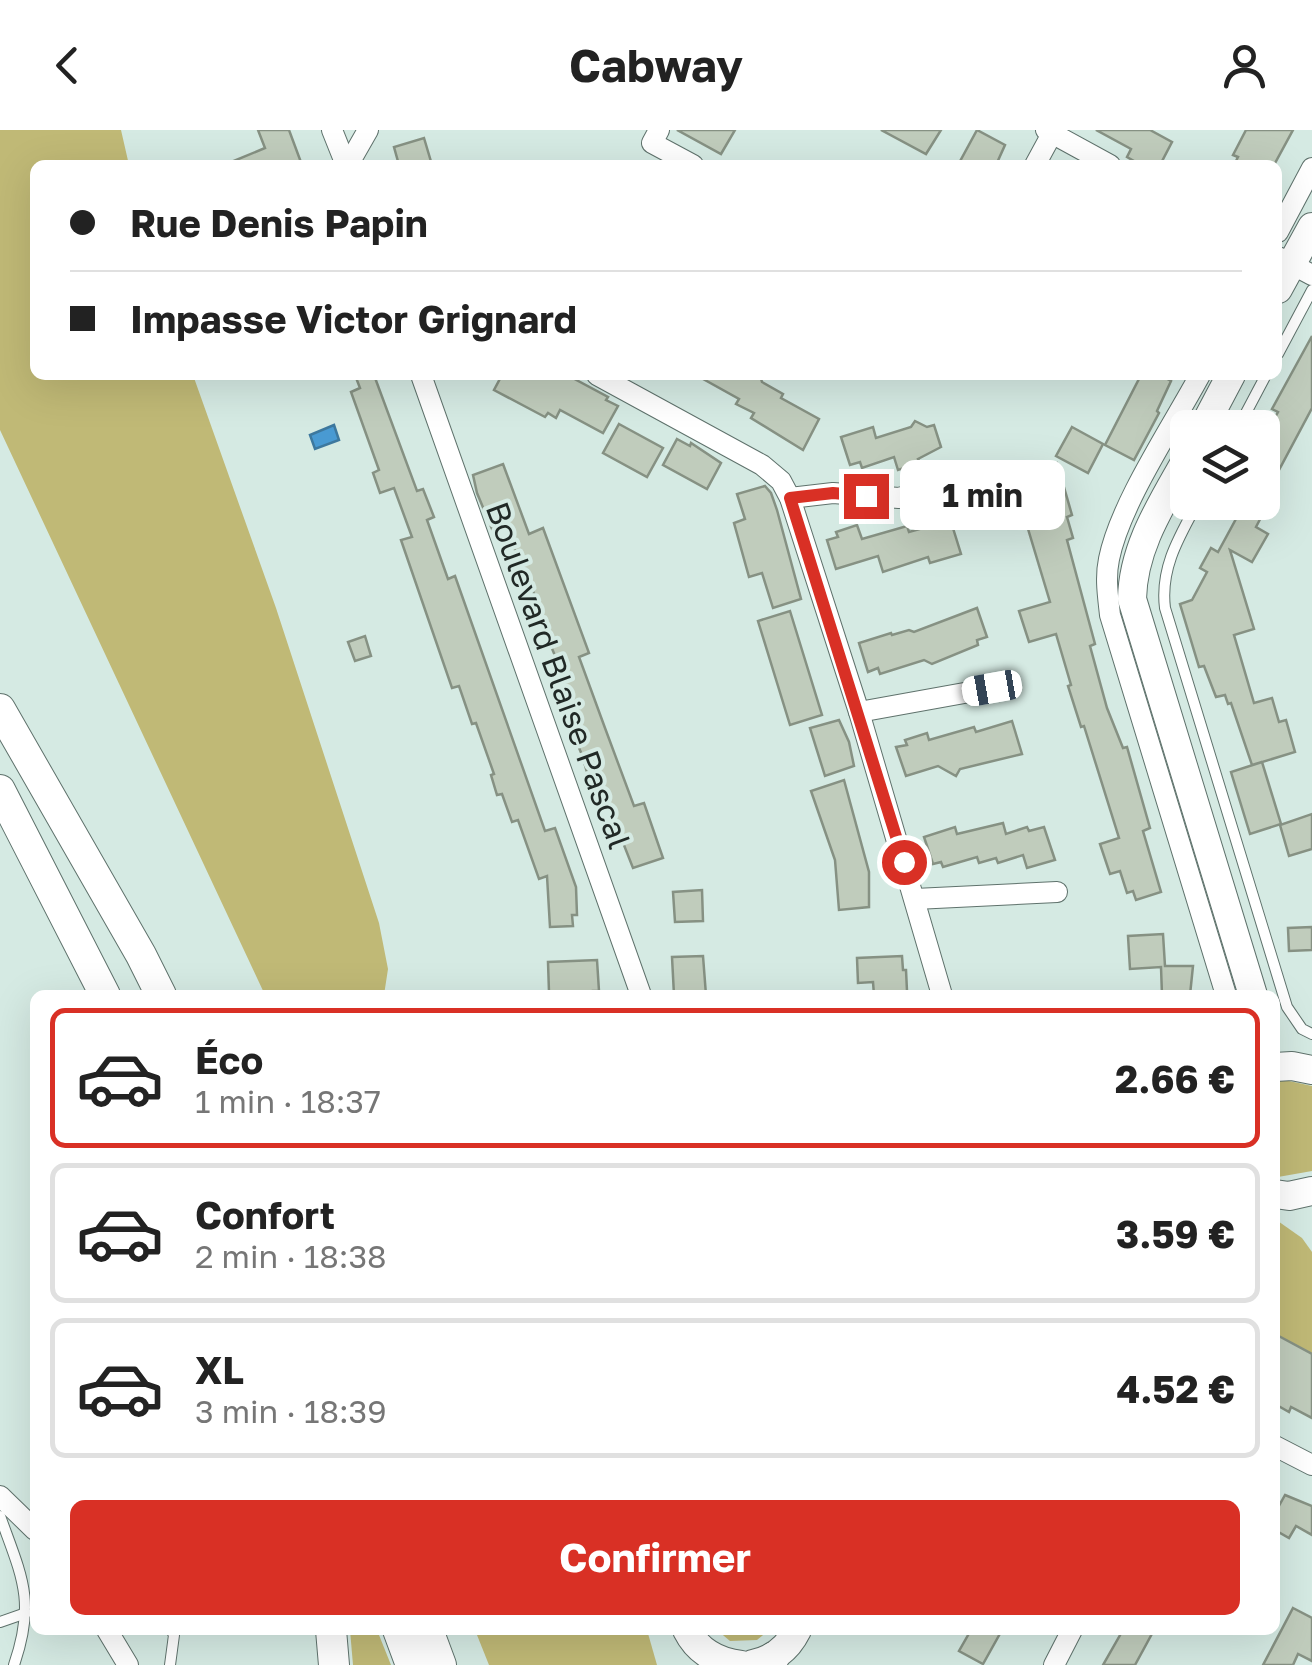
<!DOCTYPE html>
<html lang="fr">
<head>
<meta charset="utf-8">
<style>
	body { margin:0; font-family:"Golos Text",sans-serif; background:#f2f2f2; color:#222; height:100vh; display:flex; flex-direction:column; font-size:38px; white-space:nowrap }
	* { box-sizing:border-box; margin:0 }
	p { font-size:32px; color:#767676 }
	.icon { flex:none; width:55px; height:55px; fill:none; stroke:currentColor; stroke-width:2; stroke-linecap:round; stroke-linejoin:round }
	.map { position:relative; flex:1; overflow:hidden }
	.side { position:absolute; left:30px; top:860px; width:1250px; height:645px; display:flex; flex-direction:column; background:#fff; border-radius:15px; box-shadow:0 10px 40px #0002 }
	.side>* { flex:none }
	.banner { position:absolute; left:30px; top:30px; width:1252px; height:220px; border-radius:15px; box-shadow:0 10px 40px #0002; display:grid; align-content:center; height:220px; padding:0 40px; background:#fff }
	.controls { position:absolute; left:1170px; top:280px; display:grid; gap:20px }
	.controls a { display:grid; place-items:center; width:110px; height:110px; border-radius:15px; background:#fff; box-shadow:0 10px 40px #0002; font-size:50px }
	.end { position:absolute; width:45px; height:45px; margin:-22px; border:12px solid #d93025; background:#fff; box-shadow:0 0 0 5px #fff }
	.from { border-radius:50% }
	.bubble { position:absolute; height:70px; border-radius:15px; background:#fff; box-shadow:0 10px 40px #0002; font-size:32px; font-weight:700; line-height:70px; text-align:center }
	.car { position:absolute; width:30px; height:60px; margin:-30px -15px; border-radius:12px; box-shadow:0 0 8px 2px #0007; background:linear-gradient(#fff 24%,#345 0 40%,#fff 0 76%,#345 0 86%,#fff 0) }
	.banner b { display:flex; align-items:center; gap:35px; height:95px; font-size:38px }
	.banner b+b { border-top:2px solid #e0e0e0 }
	.banner i { width:25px; height:25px; background:#222 }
	ul { padding:18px 0 0; list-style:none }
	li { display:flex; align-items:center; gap:30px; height:140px; margin:0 20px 15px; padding:0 20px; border:5px solid #e0e0e0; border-radius:15px }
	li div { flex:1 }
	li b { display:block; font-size:38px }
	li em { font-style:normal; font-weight:700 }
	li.active { border-color:#d93025 }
	li>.icon { width:90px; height:90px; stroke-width:1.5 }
	.primary-button { display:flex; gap:20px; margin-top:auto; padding:20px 40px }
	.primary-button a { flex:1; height:115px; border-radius:15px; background:#d93025; color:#fff; font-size:40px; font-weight:700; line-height:115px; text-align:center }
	header { display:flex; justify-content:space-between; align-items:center; height:130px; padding:0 40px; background:#fff; font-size:45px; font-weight:700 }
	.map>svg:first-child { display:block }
</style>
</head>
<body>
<header><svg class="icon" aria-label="back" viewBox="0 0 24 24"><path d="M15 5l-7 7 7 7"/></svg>Cabway<svg class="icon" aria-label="person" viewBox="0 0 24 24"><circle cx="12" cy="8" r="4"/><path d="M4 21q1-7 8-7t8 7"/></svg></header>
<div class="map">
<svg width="1312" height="1535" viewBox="0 0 1312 1535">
	<rect width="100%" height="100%" fill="#d5eae3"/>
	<g fill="#c0b976">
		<polygon points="0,0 121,0 129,35 35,35 35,245 193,245 276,478 379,793 388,839 384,865 265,865 0,300"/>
		<polygon points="1280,949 1312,956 1312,1041 1278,1047 1275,1045 1275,952"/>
		<polygon points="1275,1089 1302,1108 1312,1122 1312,1224 1275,1204"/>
		<polygon points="350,1500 377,1500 391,1535 353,1535"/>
		<polygon points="475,1500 647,1500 657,1535 489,1535"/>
		<polygon points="717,1500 769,1500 757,1510 730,1511"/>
	</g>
	<polygon fill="#499ad2" stroke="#3d789e" stroke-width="2.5" points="334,295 339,310 315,319 310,305"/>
	<g fill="#c0ccbc" stroke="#869183" stroke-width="2.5">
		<polygon points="258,0 289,0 302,35 224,35 265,18"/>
		<polygon points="677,0 735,0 721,24"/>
		<polygon points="881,0 941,0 926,24"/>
		<polygon points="977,0 1005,15 996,35 958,35"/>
		<polygon points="1096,0 1150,0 1172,12 1160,35 1141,35 1127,27 1131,19"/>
		<polygon points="1246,0 1293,0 1274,35 1234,35 1238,27 1233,25"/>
		<polygon points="424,8 432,35 399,35 394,17"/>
		<polygon points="1312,206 1312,278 1262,372 1262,311 1278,282 1272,279"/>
		<polygon points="355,245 374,245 417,361 423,359 434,387 427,390 448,449 455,446 545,701 555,698 576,757 577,785 572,785 573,796 550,797 547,746 539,749 518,690 512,692 502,664 497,665 491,645 494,644 476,593 472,594 459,556 452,558 401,410 412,407 394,358 380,363 373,343 379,340 351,262 360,258"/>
		<polygon points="502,245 567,245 608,267 606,270 618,276 603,303 560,280 556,288 548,283 545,287 494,260"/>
		<polygon points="696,245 760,245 762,252 783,264 781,268 819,289 803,320 751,288 754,283 736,274 739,269"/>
		<polygon points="1141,245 1160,245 1171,251 1157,281 1159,283 1134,330 1105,315"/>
		<polygon points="915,291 927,297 934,295 941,317 918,329 920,333 898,340 894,327 862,338 860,332 850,335 841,307 873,297 876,308 911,297"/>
		<polygon points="619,294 663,318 647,347 603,323"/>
		<polygon points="1072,297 1103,314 1088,343 1056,326"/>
		<polygon points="677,309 690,316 691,313 721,333 707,359 663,335"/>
		<polygon points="1057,333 1072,385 1067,387 1073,408 1067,410 1095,514 1090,516 1107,578 1123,618 1127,617 1150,698 1143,701 1161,762 1136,770 1133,761 1127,763 1120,741 1110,744 1100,714 1119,708 1084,596 1081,597 1068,556 1071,555 1056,504 1029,512 1019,481 1050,472 1022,379 1007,383 997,352"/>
		<polygon points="503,334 529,404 543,398 589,523 579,527 605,598 634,676 644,673 663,728 633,738 609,677 601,680 593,663 582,625 560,572 556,554 565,550 544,499 546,498 528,447 525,448 506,395 492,399 477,363 473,345"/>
		<polygon points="765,356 771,363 777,380 801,469 773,478 762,443 749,447 734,393 745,389 737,364"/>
		<polygon points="1211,372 1269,372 1256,397 1268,404 1252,432 1230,420 1254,499 1234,505 1254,573 1272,568 1279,592 1286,590 1295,622 1262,632 1281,694 1250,704 1231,642 1262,632 1252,635 1231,573 1228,574 1225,565 1216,567 1204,536 1199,537 1180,474 1192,470 1207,442 1200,438 1211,418 1218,422 1237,387"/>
		<polygon points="941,393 942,398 952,395 961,424 930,433 928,427 883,442 878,426 836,439 827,410 838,407 836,402 857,395 862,409 907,396 909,402"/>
		<polygon points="977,478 987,507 977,510 978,515 932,534 924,530 880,544 878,538 868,542 859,513 891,503 892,505 909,500 914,502"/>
		<polygon points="790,481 822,585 790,595 758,491"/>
		<polygon points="365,506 371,526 355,531 348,512"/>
		<polygon points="839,590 849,612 854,636 825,646 810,598"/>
		<polygon points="1012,591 1022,624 960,639 956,646 938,636 906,646 896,617 907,615 905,610 927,603 929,610 974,597 976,602"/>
		<polygon points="844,650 869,742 869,777 839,780 835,730 811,661"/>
		<polygon points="1312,684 1312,719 1289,726 1280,695"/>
		<polygon points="1003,693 1006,704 1027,697 1029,701 1044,697 1055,730 1027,738 1023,725 998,733 996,728 979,733 977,727 943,737 941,732 933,734 924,707 955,697 957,704"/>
		<polygon points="702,760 703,791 675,792 673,762"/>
		<polygon points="1312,797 1312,820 1289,821 1288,798"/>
		<polygon points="1163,804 1165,836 1193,836 1190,865 1162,865 1161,837 1130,839 1128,806"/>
		<polygon points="703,826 706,865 674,865 672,827"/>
		<polygon points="902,826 903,840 906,840 907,861 904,865 874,865 873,852 858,853 857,828"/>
		<polygon points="597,830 599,861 593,861 593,865 549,862 548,832"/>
		<polygon points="1275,1204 1312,1224 1312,1288 1291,1277 1289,1282 1275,1274"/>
		<polygon points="1285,1365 1312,1376 1312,1405 1296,1396 1289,1408 1275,1400 1275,1383"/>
		<polygon points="1293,1478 1312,1488 1312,1531 1298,1524 1293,1535 1263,1535"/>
		<polygon points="971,1500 1002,1500 983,1534 959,1521"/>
		<polygon points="1123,1500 1154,1500 1135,1535 1103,1535"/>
	</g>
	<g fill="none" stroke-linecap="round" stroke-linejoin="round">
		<g stroke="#5f726c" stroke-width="12">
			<g id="lane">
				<polyline points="1278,224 1312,160"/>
				<polyline points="1238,298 1266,245"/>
				<path d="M1198 372C1179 407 1160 438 1165 478L1287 877 1302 899 1312 904"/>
				<path d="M0 1386C22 1447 36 1471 14 1535"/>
				<polyline points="0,1492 26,1483"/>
				<polyline points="170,1535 174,1505 171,1500"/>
			</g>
		</g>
		<g stroke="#5f726c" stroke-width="22">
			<g id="street">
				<polyline points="332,0 346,35"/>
				<polyline points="659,0 652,13 693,35"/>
				<polyline points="1046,0 1110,35"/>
				<polyline points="348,35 368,0"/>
				<polyline points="1035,35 1054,0"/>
				<polyline points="1278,102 1312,38"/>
				<polyline points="1278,127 1312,145"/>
				<polyline points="421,245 641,865"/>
				<polyline points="597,245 762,335 781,351 790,368 859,582 942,865"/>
				<path d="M1200 245C1172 297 1120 374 1109 429 1105 448 1108 466 1110 485L1226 865"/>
				<polyline points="790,368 833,363 899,368 924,361"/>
				<polyline points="859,582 992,558"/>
				<polyline points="915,769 1057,762"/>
				<polyline points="1275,1316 1312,1335"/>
				<polyline points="0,1366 35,1400"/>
				<polyline points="107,1500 128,1535"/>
				<polyline points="1054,1535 1072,1500"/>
			</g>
		</g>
		<g stroke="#5f726c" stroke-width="30">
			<g id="secondary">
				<polyline points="1278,159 1312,97"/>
				<polyline points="1203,298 1231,245"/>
				<path d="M1188 327C1163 372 1133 416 1132 469L1253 865"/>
				<polyline points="1275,937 1292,936 1312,940"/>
				<polyline points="1275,1064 1289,1066 1312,1061"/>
				<path d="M687 1500C698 1522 717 1532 741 1535"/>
				<path d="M753 1534C773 1530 788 1518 797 1500"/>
			</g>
		</g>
		<g stroke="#5f726c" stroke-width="32">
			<g id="primary">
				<polyline points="0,579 141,825 161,865"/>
				<polyline points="0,660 105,865"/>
				<polyline points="331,1500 334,1535"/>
				<polyline points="398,1500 411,1535"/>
				<polyline points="428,1500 441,1535"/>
				<polyline points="771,1535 774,1527"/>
			</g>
		</g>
		<use href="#lane" stroke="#fff" stroke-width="10"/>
		<use href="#street" stroke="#fff" stroke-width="20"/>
		<use href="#secondary" stroke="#fff" stroke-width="28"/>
		<use href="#primary" stroke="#fff" stroke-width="30"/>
	</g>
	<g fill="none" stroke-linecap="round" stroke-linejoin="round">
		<polyline stroke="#d93025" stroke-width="12" points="866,366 833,363 790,368 904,732"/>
	</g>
	<g text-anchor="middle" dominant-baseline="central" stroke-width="8" stroke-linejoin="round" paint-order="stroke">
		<g font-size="32" fill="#212926" stroke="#d5eae3">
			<text transform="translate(559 545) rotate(70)">Boulevard Blaise Pascal</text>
		</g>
	</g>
</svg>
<div class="controls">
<a><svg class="icon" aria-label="layers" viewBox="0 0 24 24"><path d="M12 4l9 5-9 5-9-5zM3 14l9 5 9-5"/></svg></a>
</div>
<i class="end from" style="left:904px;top:732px"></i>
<i class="end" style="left:866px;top:366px"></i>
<div class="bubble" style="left:900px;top:330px;width:165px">1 min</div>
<i class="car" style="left:992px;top:558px;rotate:260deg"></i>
<div class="banner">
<b><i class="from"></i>Rue Denis Papin</b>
<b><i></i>Impasse Victor Grignard</b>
</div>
<section class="side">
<ul>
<li class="active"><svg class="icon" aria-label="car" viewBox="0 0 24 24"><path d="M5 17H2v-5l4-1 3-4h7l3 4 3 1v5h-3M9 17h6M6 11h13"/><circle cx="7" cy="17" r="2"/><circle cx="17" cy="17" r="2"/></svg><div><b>Éco</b><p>1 min · 18:37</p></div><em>2.66 €</em></li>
<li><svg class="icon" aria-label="car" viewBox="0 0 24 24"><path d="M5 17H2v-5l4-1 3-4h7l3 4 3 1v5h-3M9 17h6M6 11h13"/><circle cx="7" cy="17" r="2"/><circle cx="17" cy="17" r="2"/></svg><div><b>Confort</b><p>2 min · 18:38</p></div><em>3.59 €</em></li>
<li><svg class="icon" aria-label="car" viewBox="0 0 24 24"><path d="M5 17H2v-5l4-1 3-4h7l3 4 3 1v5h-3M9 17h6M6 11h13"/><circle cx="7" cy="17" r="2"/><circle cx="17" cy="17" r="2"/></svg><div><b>XL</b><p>3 min · 18:39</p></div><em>4.52 €</em></li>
</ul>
<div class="primary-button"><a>Confirmer</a></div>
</section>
</div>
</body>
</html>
